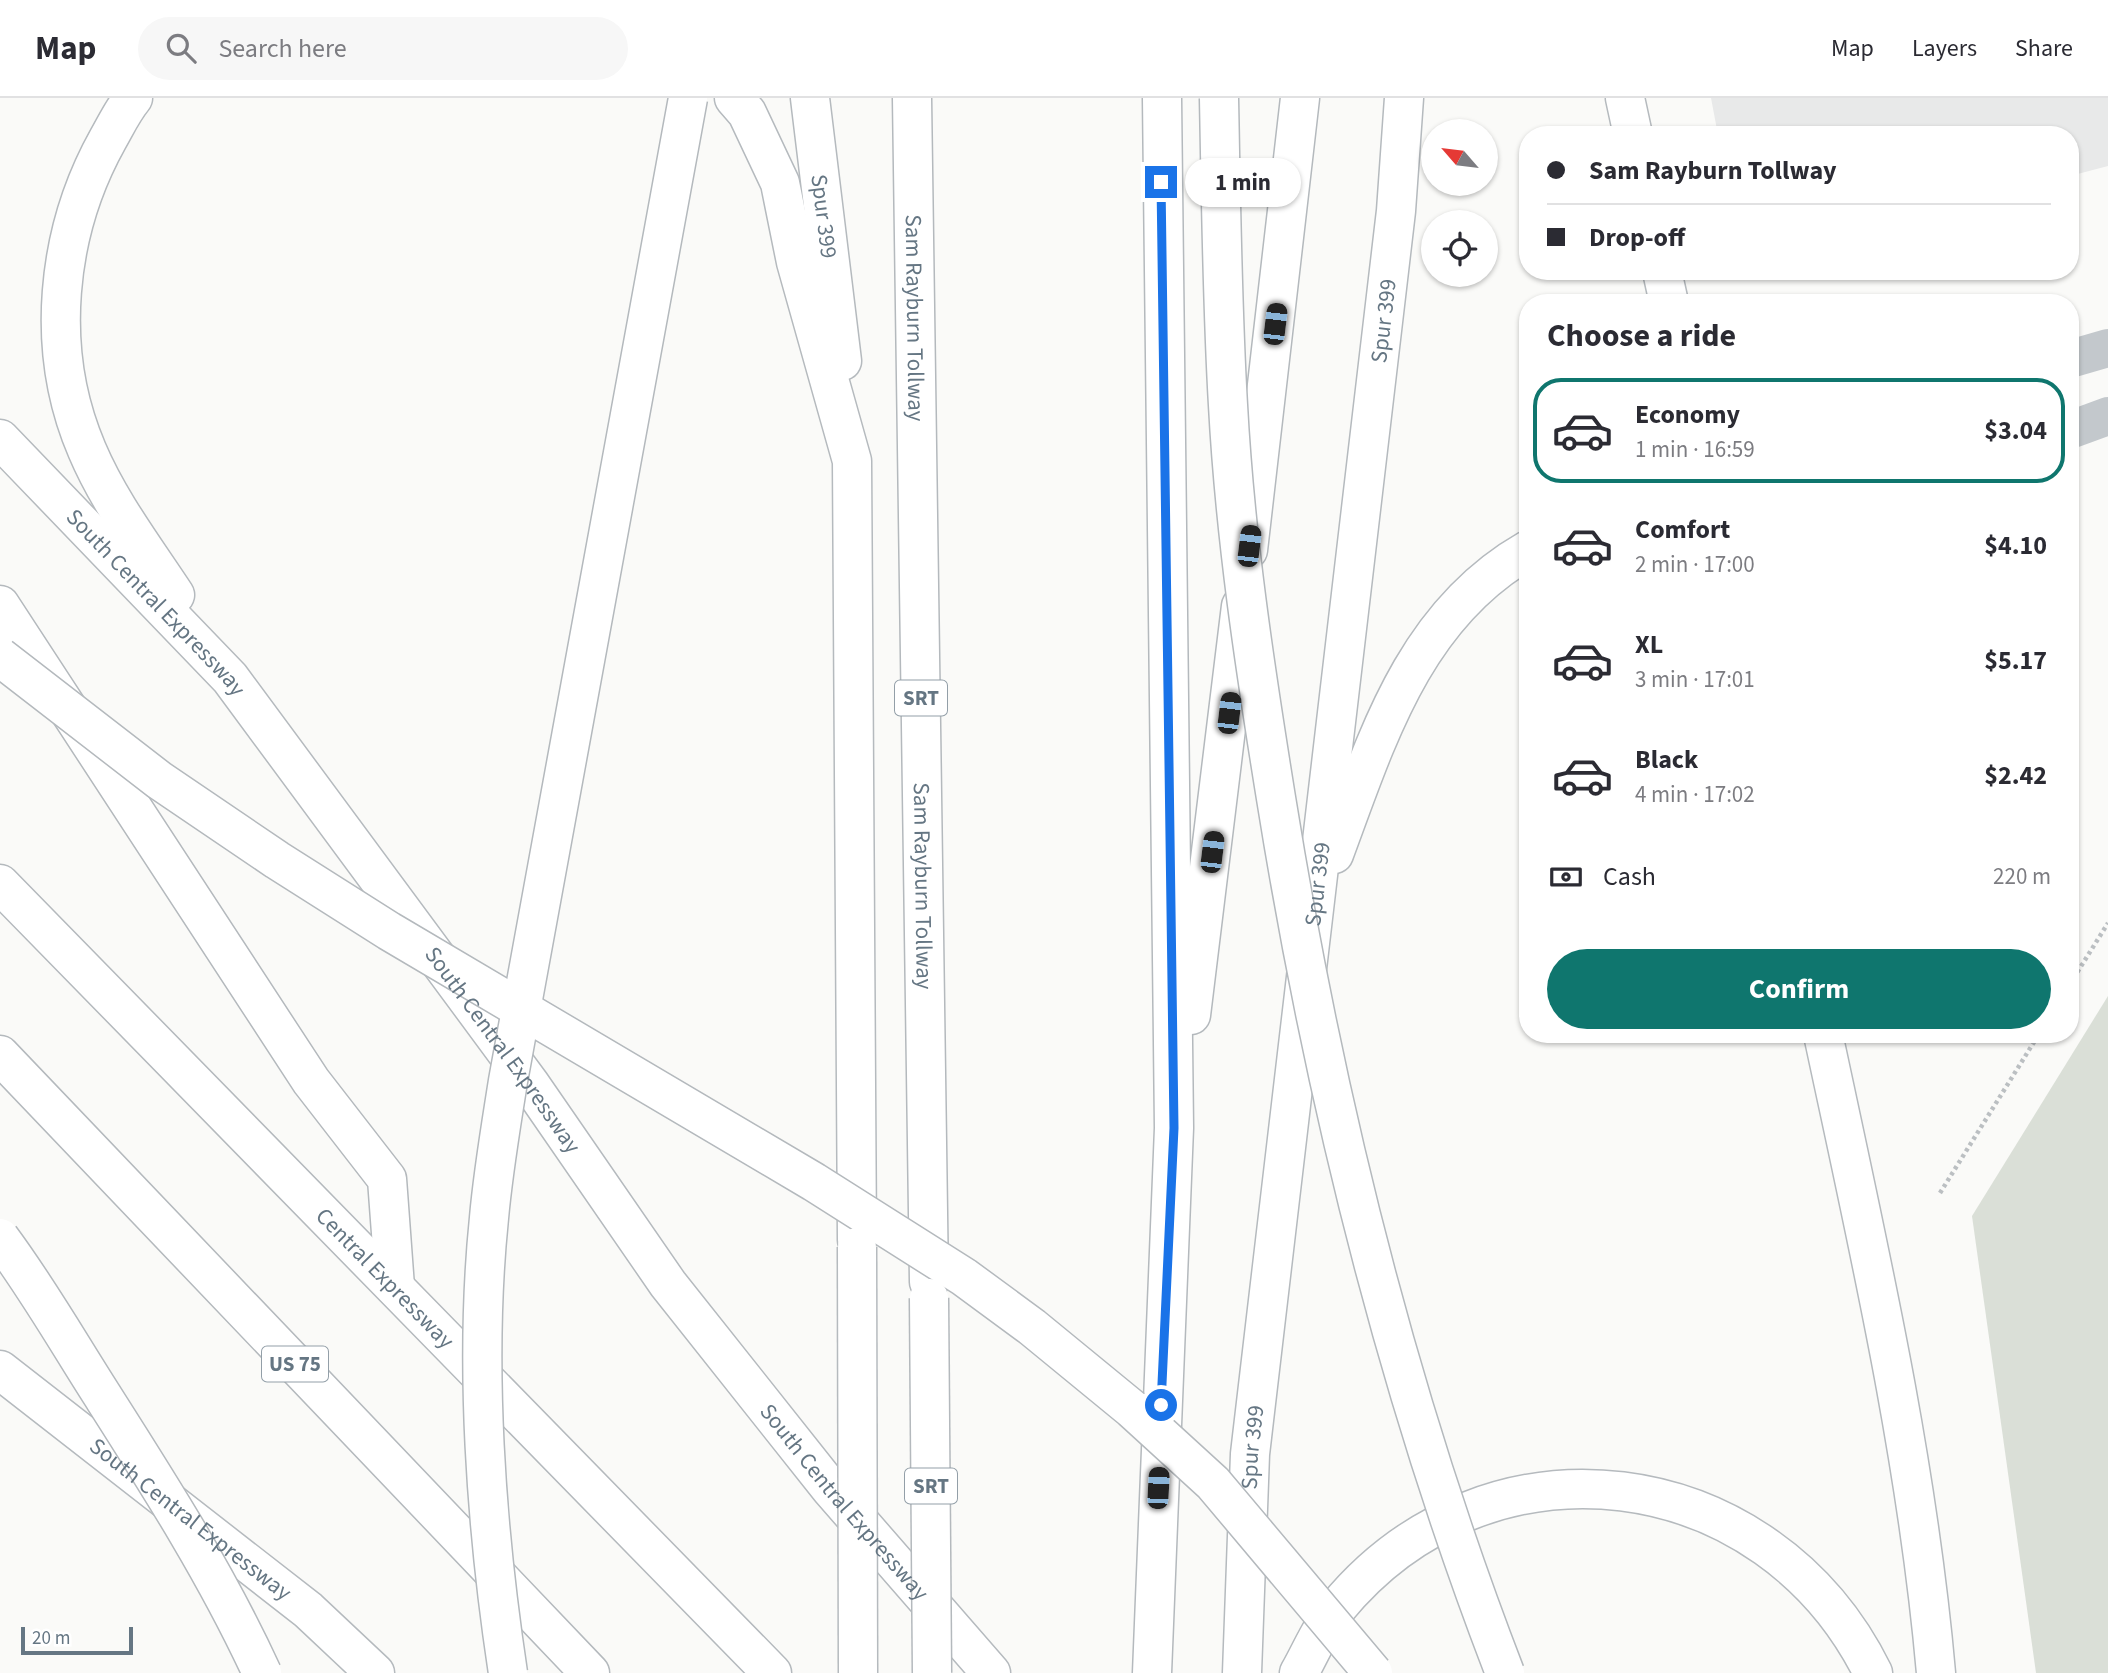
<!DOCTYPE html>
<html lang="en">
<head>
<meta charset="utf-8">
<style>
	body { margin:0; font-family:"Source Sans 3",sans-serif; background:#f7f7f7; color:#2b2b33; height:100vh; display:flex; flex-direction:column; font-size:26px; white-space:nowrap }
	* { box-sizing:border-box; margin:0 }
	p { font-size:23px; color:#7c7c81 }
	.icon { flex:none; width:38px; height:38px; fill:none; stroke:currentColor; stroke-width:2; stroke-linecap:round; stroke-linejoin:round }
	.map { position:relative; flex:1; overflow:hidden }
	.sheet { position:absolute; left:1519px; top:196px; width:560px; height:749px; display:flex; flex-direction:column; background:#fff; border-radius:28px; box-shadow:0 2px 5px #0004 }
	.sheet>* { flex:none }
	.banner { position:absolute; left:1519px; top:28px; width:560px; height:154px; border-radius:28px; box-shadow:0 2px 5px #0004; display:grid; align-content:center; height:154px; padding:0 28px; background:#fff }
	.needle { width:46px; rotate:298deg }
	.buttons { position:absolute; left:1421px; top:21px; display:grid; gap:14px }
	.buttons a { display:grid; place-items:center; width:77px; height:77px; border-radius:50%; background:#fff; box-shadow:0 2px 5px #0004; font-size:35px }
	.scale { position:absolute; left:21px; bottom:18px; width:112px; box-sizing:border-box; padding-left:7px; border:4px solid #657683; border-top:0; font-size:19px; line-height:24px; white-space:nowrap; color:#657683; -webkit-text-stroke:5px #fff; paint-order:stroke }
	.end { position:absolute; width:32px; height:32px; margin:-16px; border:9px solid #1a73e8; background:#fff; box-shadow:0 0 0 4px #fff }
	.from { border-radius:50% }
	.bubble { position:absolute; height:49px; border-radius:24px; background:#fff; box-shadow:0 2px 5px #0004; font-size:23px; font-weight:700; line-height:49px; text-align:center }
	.car { position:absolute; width:21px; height:42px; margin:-21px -10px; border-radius:9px; box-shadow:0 0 5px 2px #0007; background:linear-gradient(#222 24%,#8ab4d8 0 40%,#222 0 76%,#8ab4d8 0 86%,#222 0) }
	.banner b { display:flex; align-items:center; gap:24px; height:66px; font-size:26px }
	.banner b+b { border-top:2px solid #e1e1e2 }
	.banner i { width:18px; height:18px; background:#2b2b33 }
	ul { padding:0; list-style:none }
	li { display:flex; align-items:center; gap:21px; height:105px; margin:0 14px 10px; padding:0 14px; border:4px solid transparent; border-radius:28px }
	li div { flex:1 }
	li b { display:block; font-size:26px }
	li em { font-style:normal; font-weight:700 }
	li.selected { border-color:#0f766e }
	li>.icon { width:63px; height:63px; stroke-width:1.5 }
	h2 { padding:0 28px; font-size:32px; line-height:84px }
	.pay { display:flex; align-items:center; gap:18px; height:77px; padding:0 28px; font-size:26px }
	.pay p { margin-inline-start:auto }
	.cta { display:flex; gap:14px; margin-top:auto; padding:14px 28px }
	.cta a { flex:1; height:80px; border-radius:42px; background:#0f766e; color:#fff; font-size:28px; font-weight:700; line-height:80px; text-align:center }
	header { display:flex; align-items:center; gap:42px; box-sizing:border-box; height:98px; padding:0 35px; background:#fff; border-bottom:2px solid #e1e1e2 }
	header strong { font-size:33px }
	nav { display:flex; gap:38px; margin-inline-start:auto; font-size:24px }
	.search { width:490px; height:63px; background:#f7f7f7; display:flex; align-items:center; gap:18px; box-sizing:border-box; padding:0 24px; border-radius:38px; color:#7c7c81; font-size:26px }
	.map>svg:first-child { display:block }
</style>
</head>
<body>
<header>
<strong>Map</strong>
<div class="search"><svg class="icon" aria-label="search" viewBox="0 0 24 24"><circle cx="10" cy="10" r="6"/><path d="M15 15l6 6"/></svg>Search here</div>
<nav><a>Map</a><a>Layers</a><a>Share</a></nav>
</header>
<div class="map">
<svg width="2108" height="1575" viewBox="0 0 2108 1575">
	<rect width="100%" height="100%" fill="#fafaf8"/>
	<polygon fill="#e8e9e9" points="1711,0 2108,0 2108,68 2070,78 2070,37 1718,37"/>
	<polygon fill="#dadfd7" points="2108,898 2108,1575 2036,1575 1972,1118"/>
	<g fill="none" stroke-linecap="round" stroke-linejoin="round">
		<g stroke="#b5babe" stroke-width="41">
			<g id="major">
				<path d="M133 0C123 12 116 27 108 41 56 134 44 252 87 352 109 404 144 450 175 497"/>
				<polyline points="734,0 747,15 780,85 796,164 852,363 857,1142"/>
				<path id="s1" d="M810 0 842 263"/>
				<polyline points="1625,0 1633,37"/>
				<polyline points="1662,173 1669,205"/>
				<path id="s2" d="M0 341 230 580 530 986 668 1186 830 1390 991 1575"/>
				<path d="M1334 756C1377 640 1414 517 1528 452"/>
				<path d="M1823 936C1868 1147 1917 1359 1936 1575"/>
				<path id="s3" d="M0 1272 308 1512 375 1575"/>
				<path id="s4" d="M1242 1575 1250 1356 1396 113 1404 0"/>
				<path d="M1299 1575C1311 1554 1321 1529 1336 1511 1488 1325 1768 1362 1873 1575"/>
			</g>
		</g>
		<g stroke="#b4b9bd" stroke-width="41">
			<g id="highway">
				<path id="s5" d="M912 0 929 1184"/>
				<polyline points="1248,452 1300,0"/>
				<polyline points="0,507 311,983 387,1081 395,1189"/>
				<path id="s6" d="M0 786 772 1575"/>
				<polyline points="1191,917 1241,508"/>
				<polyline points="0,957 590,1575"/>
				<polyline points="1152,1575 1174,1030 1162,0"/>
			</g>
		</g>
		<g stroke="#bbbfc2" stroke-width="4.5" stroke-dasharray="3.5 3.5" stroke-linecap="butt">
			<polyline points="2070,886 2108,825"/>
			<polyline points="1940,1095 2039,936"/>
		</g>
		<g stroke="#c3c8cc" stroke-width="38">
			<polyline points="2070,261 2108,250"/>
			<polyline points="2070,332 2108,318"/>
		</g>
		<use href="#major" stroke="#fff" stroke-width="38"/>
		<use href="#highway" stroke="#fff" stroke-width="38"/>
		<g stroke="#b5babe" stroke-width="41" stroke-linecap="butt">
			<polyline id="major-bridge" points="857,1149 858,1575"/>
		</g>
		<g stroke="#b4b9bd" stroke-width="41" stroke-linecap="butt">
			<g id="highway-bridge">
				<path d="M1219 0C1221 102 1222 205 1228 307 1235 439 1255 570 1276 700 1324 999 1396 1293 1505 1575"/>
				<polyline points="0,559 159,682 277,762 389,833 814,1084 964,1179 1032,1229 1132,1311 1213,1385 1373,1575"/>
				<path d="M0 1140C38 1191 68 1244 102 1297 160 1388 217 1477 262 1575"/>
				<polyline points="929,1200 932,1575"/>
				<path d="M508 1575C486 1430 474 1266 489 1120 493 1074 501 1028 508 983L688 0"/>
			</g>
		</g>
		<use href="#major-bridge" stroke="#fff" stroke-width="38"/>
		<use href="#highway-bridge" stroke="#fff" stroke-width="38"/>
	</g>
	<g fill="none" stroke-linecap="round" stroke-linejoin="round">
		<polyline stroke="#1a73e8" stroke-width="9" points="1161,84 1174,1030 1161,1307"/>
	</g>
	<g text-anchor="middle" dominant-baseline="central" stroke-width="7" stroke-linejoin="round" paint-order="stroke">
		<g fill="#fff" stroke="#939fa8" stroke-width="2">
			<rect x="895" y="582.5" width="52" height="35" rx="5"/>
			<rect x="262" y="1248.5" width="66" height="35" rx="5"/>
			<rect x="905" y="1370.5" width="52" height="35" rx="5"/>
		</g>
		<g font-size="21" font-weight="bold" fill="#657683">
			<text x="921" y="600">SRT</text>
			<text x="295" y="1266">US 75</text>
			<text x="931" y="1388">SRT</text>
		</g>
		<g font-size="23" fill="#657683" stroke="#fff">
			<text stroke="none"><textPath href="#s1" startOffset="119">Spur 399</textPath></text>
			<text stroke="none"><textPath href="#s5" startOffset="220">Sam Rayburn Tollway</textPath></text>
			<text stroke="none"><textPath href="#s4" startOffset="1360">Spur 399</textPath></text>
			<text stroke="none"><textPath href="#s2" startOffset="226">South Central Expressway</textPath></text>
			<text stroke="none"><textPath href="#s5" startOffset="788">Sam Rayburn Tollway</textPath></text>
			<text stroke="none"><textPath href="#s4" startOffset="793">Spur 399</textPath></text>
			<text stroke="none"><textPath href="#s2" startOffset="793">South Central Expressway</textPath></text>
			<text stroke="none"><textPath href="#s6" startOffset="551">Central Expressway</textPath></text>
			<text stroke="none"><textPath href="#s4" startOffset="226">Spur 399</textPath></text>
			<text stroke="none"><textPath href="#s2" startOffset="1360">South Central Expressway</textPath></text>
			<text stroke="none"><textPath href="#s3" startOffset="242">South Central Expressway</textPath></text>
		</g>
	</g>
</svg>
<div class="buttons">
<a><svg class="needle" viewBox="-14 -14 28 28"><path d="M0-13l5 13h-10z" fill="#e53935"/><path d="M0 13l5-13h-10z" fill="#7c7c81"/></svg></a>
<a><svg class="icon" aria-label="locate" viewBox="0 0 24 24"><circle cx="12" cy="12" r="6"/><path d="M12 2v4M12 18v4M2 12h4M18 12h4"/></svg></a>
</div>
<div class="scale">20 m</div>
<i class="end from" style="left:1161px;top:1307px"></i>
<i class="end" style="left:1161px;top:84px"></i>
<div class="bubble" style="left:1185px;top:60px;width:116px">1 min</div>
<i class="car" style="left:1275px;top:226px;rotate:7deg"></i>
<i class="car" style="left:1249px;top:448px;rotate:7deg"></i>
<i class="car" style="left:1229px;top:615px;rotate:7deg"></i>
<i class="car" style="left:1212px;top:754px;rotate:7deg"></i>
<i class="car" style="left:1158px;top:1390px;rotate:3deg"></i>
<div class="banner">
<b><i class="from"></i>Sam Rayburn Tollway</b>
<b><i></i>Drop-off</b>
</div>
<section class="sheet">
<h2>Choose a ride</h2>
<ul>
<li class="selected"><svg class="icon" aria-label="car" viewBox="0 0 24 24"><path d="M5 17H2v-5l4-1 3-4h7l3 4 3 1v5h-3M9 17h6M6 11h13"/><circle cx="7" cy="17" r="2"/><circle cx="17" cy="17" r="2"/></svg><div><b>Economy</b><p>1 min · 16:59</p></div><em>$3.04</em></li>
<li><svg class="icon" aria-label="car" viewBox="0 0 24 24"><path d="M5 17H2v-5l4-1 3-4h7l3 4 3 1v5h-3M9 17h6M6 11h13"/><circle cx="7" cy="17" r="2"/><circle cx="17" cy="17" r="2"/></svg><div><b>Comfort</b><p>2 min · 17:00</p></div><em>$4.10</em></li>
<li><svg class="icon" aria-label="car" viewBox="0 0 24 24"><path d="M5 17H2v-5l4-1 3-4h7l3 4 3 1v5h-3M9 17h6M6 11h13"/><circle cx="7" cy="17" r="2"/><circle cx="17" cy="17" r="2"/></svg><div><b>XL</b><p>3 min · 17:01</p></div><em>$5.17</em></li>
<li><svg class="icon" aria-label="car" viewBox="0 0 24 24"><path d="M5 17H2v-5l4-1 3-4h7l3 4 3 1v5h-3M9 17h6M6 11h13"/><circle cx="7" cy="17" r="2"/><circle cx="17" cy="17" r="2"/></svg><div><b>Black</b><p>4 min · 17:02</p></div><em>$2.42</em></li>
</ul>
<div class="pay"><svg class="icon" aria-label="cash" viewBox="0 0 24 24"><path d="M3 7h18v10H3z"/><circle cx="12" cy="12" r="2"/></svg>Cash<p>220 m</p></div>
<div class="cta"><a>Confirm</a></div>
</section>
</div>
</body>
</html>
